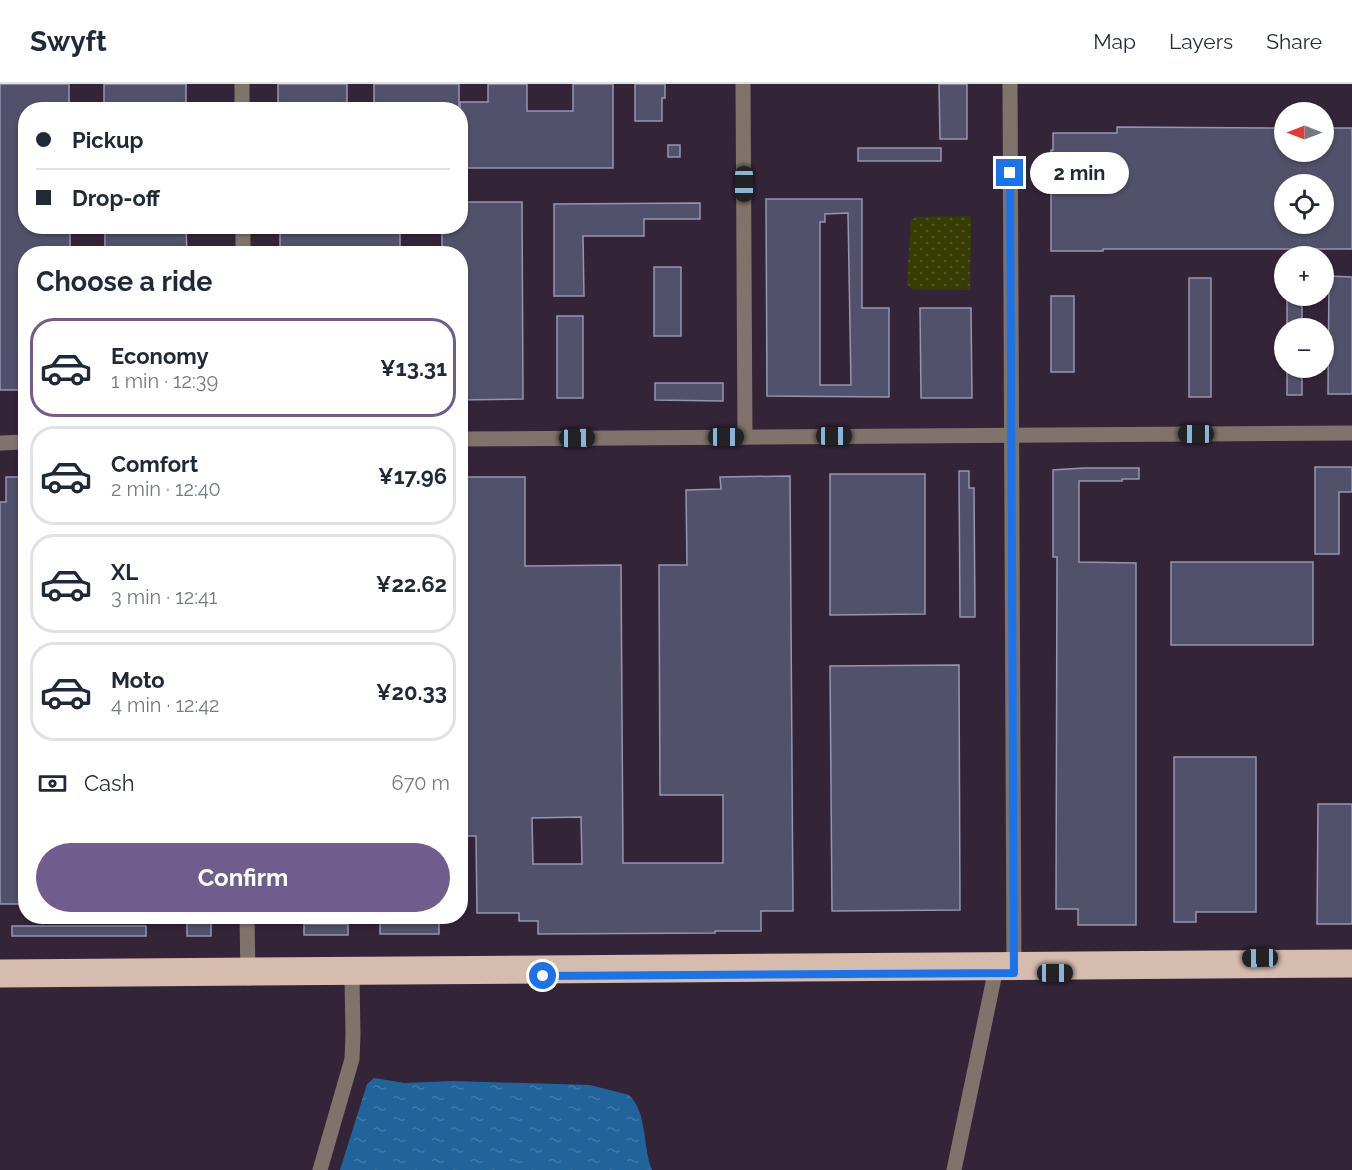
<!DOCTYPE html>
<html lang="en">
<head>
<meta charset="utf-8">
<style>
	body { margin:0; font-family:Raleway,sans-serif; background:#f6f6f7; color:#1f2937; height:100vh; display:flex; flex-direction:column; font-size:22px; white-space:nowrap }
	* { box-sizing:border-box; margin:0 }
	p { font-size:20px; color:#747a83 }
	.icon { flex:none; width:33px; height:33px; fill:none; stroke:currentColor; stroke-width:2; stroke-linecap:round; stroke-linejoin:round }
	.map { position:relative; flex:1; overflow:hidden }
	.side { position:absolute; left:18px; top:162px; width:450px; height:678px; display:flex; flex-direction:column; background:#fff; border-radius:24px; box-shadow:0 2px 4px #0004 }
	.side>* { flex:none }
	.hud { position:absolute; left:18px; top:18px; width:450px; height:132px; border-radius:24px; box-shadow:0 2px 4px #0004; display:grid; align-content:center; height:132px; padding:0 18px; background:#fff }
	.needle { width:39px; rotate:270deg }
	.tools { position:absolute; left:1274px; top:18px; display:grid; gap:12px }
	.tools a { display:grid; place-items:center; width:60px; height:60px; border-radius:50%; background:#fff; box-shadow:0 2px 4px #0004; font-size:30px }
	.end { position:absolute; width:27px; height:27px; margin:-14px; border:8px solid #1a73e8; background:#fff; box-shadow:0 0 0 3px #fff }
	.from { border-radius:50% }
	.bubble { position:absolute; height:42px; border-radius:21px; background:#fff; box-shadow:0 2px 4px #0004; font-size:20px; font-weight:700; line-height:42px; text-align:center }
	.car { position:absolute; width:18px; height:36px; margin:-18px -9px; border-radius:8px; box-shadow:0 0 4px 2px #0007; background:linear-gradient(#222 24%,#8ab4d8 0 40%,#222 0 76%,#8ab4d8 0 86%,#222 0) }
	.hud b { display:flex; align-items:center; gap:21px; height:57px; font-size:22px }
	.hud b+b { border-top:2px solid #e0e1e3 }
	.hud i { width:15px; height:15px; background:#1f2937 }
	ul { padding:0; list-style:none }
	li { display:flex; align-items:center; gap:18px; height:99px; margin:0 12px 9px; padding:0 6px; border:3px solid #e0e1e3; border-radius:24px }
	li div { flex:1 }
	li b { display:block; font-size:22px }
	li em { font-style:normal; font-weight:700 }
	li.current { border-color:#715c8e }
	li>.icon { width:54px; height:54px; stroke-width:1.5 }
	h2 { padding:0 18px; font-size:27px; line-height:72px }
	.pay { display:flex; align-items:center; gap:15px; height:66px; padding:0 18px; font-size:22px }
	.pay p { margin-inline-start:auto }
	.cta { display:flex; gap:12px; margin-top:auto; padding:12px 18px }
	.cta a { flex:1; height:69px; border-radius:36px; background:#715c8e; color:#fff; font-size:24px; font-weight:700; line-height:69px; text-align:center }
	header { display:flex; align-items:center; gap:36px; box-sizing:border-box; height:84px; padding:0 30px; background:#fff; border-bottom:2px solid #e0e1e3 }
	header strong { font-size:28px }
	nav { display:flex; gap:33px; margin-inline-start:auto; font-size:21px }
	.map>svg:first-child { display:block }
</style>
</head>
<body>
<header>
<strong>Swyft</strong>
<nav><a>Map</a><a>Layers</a><a>Share</a></nav>
</header>
<div class="map">
<svg width="1352" height="1086" viewBox="0 0 1352 1086">
	<defs>
		<pattern id="grass-dots" width="8" height="8" patternUnits="userSpaceOnUse" patternTransform="scale(1.5)"><rect width="8" height="8" fill="#373c02"/><path d="M2 2h.1M6 6h.1" fill="none" stroke="#545827" stroke-width="1.8" stroke-linecap="round"/></pattern>
		<pattern id="water-ripples" width="26" height="14" patternUnits="userSpaceOnUse" patternTransform="scale(1.5)"><rect width="26" height="14" fill="#21639b"/><path d="M2 4q2-2 4 0t4 0M15 11q2-2 4 0t4 0" fill="none" stroke="#4179a9"/></pattern>
	</defs>
	<rect width="100%" height="100%" fill="#342438"/>
	<polygon fill="url(#grass-dots)" points="970,132 971,137 970,206 913,206 907,200 911,136 916,133"/>
	<path fill="url(#water-ripples)" d="M374 994 405 999 453 997 590 1001 629 1011C648 1029 642 1062 652 1086H340L367 1000Z"/>
	<g fill="#52516b" stroke="#9595b2" stroke-width="1.5" fill-rule="evenodd">
		<polygon points="0,0 69,0 69,26 26,26 26,142 70,142 70,170 26,170 26,306 0,306"/>
		<rect x="104" y="0" width="82" height="26"/>
		<rect x="278" y="0" width="69" height="26"/>
		<rect x="374" y="0" width="85" height="26"/>
		<polygon points="488,0 527,0 527,27 573,27 573,0 613,0 613,84 460,84 460,18 488,18"/>
		<polygon points="635,0 665,0 665,14 662,14 662,37 635,37"/>
		<polygon points="939,0 967,0 967,55 940,55"/>
		<path d="M1117 43 1284 44V68H1323V44H1352V165H1103V167H1051V66H1053V49H1117ZM1284 100H1323V140H1284Z"/>
		<rect x="668" y="61" width="12" height="12"/>
		<rect x="858" y="64" width="83" height="13"/>
		<path d="M766 115H862V224H889V313L767 312ZM848 129 851 301H820V138H825V130Z"/>
		<polygon points="460,118 522,118 523,315 460,316 460,170 442,170 442,142 460,142"/>
		<polygon points="700,119 700,135 644,135 644,152 583,152 584,212 554,212 554,120"/>
		<polygon points="105,142 186,142 187,170 105,170"/>
		<polygon points="280,142 400,142 400,166 315,166 315,170 280,170"/>
		<rect x="654" y="183" width="27" height="69"/>
		<polygon points="1329,192 1352,193 1352,310 1328,310"/>
		<rect x="1189" y="194" width="22" height="119"/>
		<rect x="1051" y="212" width="23" height="76"/>
		<rect x="1287" y="212" width="15" height="32"/>
		<polygon points="920,224 971,224 972,314 921,314"/>
		<rect x="557" y="232" width="26" height="82"/>
		<rect x="1287" y="284" width="15" height="27"/>
		<polygon points="655,299 723,299 723,317 655,316"/>
		<polygon points="1315,383 1352,383 1352,408 1339,408 1339,470 1315,470"/>
		<polygon points="1084,384 1139,384 1139,395 1122,395 1122,397 1079,397 1079,478 1136,479 1136,841 1078,841 1078,825 1056,825 1057,473 1053,473 1053,386"/>
		<polygon points="959,387 969,387 969,404 974,404 975,533 960,533"/>
		<polygon points="830,390 925,390 925,530 830,531"/>
		<path d="M790 392 793 827H761V847H715V849L538 850V837H519V829H477L476 752H460V393H525V482L621 481 623 779H723V711H660L659 481H687L686 406 721 405 720 393ZM581 733 582 780H533L532 734Z"/>
		<polygon points="6,393 26,393 26,820 0,820 0,418 6,418"/>
		<rect x="1171" y="478" width="142" height="83"/>
		<polygon points="959,581 960,826 832,827 830,582"/>
		<polygon points="1174,673 1256,673 1256,828 1196,828 1196,838 1174,838"/>
		<polygon points="1318,720 1352,720 1352,840 1317,840"/>
		<rect x="187" y="832" width="24" height="20"/>
		<polygon points="380,837 439,839 439,850 380,850"/>
		<rect x="304" y="840" width="44" height="11"/>
		<rect x="12" y="842" width="134" height="10"/>
	</g>
	<g fill="none" stroke-linecap="round" stroke-linejoin="round">
		<g stroke="#80736c" stroke-width="15">
			<polyline points="242,0 242,26"/>
			<polyline points="743,0 745,353"/>
			<polyline points="1010,0 1014,886"/>
			<polyline points="243,142 243,170"/>
			<polyline points="460,355 1352,349"/>
			<polyline points="0,359 26,358"/>
			<polyline points="247,832 248,894"/>
			<polyline points="320,1086 352,975 353,951 352,894"/>
			<polyline points="954,1086 995,889"/>
		</g>
		<g stroke="#d6bcae" stroke-width="15">
			<polyline points="0,883 1352,873"/>
			<polyline points="0,896 1352,886"/>
		</g>
	</g>
	<g fill="none" stroke-linecap="round" stroke-linejoin="round">
		<polyline stroke="#1a73e8" stroke-width="8" points="543,892 1014,889 1010,89"/>
	</g>
</svg>
<div class="tools">
<a><svg class="needle" viewBox="-14 -14 28 28"><path d="M0-13l5 13h-10z" fill="#e53935"/><path d="M0 13l5-13h-10z" fill="#747a83"/></svg></a>
<a><svg class="icon" aria-label="locate" viewBox="0 0 24 24"><circle cx="12" cy="12" r="6"/><path d="M12 2v4M12 18v4M2 12h4M18 12h4"/></svg></a>
<a>+</a>
<a>−</a>
</div>
<i class="end from" style="left:543px;top:892px"></i>
<i class="end" style="left:1010px;top:89px"></i>
<div class="bubble" style="left:1030px;top:68px;width:99px">2 min</div>
<i class="car" style="left:744px;top:100px;rotate:180deg"></i>
<i class="car" style="left:1196px;top:350px;rotate:270deg"></i>
<i class="car" style="left:834px;top:352px;rotate:90deg"></i>
<i class="car" style="left:726px;top:353px;rotate:90deg"></i>
<i class="car" style="left:577px;top:354px;rotate:89deg"></i>
<i class="car" style="left:1260px;top:874px;rotate:269deg"></i>
<i class="car" style="left:1055px;top:889px;rotate:90deg"></i>
<div class="hud">
<b><i class="from"></i>Pickup</b>
<b><i></i>Drop-off</b>
</div>
<section class="side">
<h2>Choose a ride</h2>
<ul>
<li class="current"><svg class="icon" aria-label="car" viewBox="0 0 24 24"><path d="M5 17H2v-5l4-1 3-4h7l3 4 3 1v5h-3M9 17h6M6 11h13"/><circle cx="7" cy="17" r="2"/><circle cx="17" cy="17" r="2"/></svg><div><b>Economy</b><p>1 min · 12:39</p></div><em>¥13.31</em></li>
<li><svg class="icon" aria-label="car" viewBox="0 0 24 24"><path d="M5 17H2v-5l4-1 3-4h7l3 4 3 1v5h-3M9 17h6M6 11h13"/><circle cx="7" cy="17" r="2"/><circle cx="17" cy="17" r="2"/></svg><div><b>Comfort</b><p>2 min · 12:40</p></div><em>¥17.96</em></li>
<li><svg class="icon" aria-label="car" viewBox="0 0 24 24"><path d="M5 17H2v-5l4-1 3-4h7l3 4 3 1v5h-3M9 17h6M6 11h13"/><circle cx="7" cy="17" r="2"/><circle cx="17" cy="17" r="2"/></svg><div><b>XL</b><p>3 min · 12:41</p></div><em>¥22.62</em></li>
<li><svg class="icon" aria-label="car" viewBox="0 0 24 24"><path d="M5 17H2v-5l4-1 3-4h7l3 4 3 1v5h-3M9 17h6M6 11h13"/><circle cx="7" cy="17" r="2"/><circle cx="17" cy="17" r="2"/></svg><div><b>Moto</b><p>4 min · 12:42</p></div><em>¥20.33</em></li>
</ul>
<div class="pay"><svg class="icon" aria-label="cash" viewBox="0 0 24 24"><path d="M3 7h18v10H3z"/><circle cx="12" cy="12" r="2"/></svg>Cash<p>670 m</p></div>
<div class="cta"><a>Confirm</a></div>
</section>
</div>
</body>
</html>
